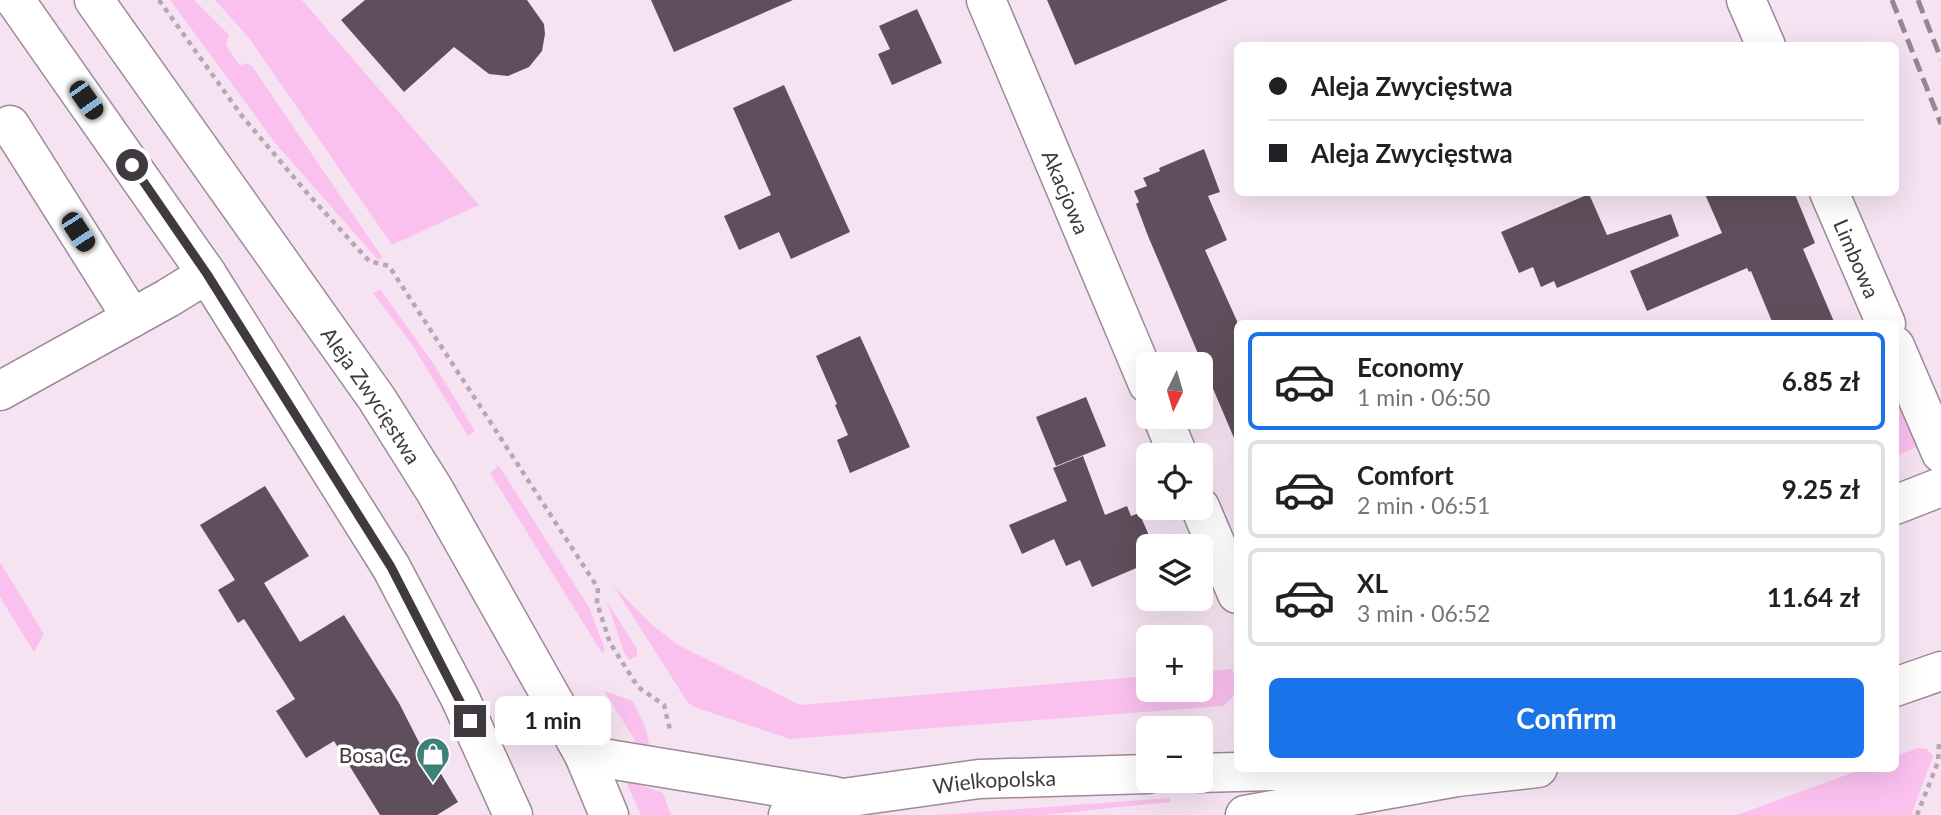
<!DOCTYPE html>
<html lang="en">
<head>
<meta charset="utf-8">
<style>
	body { margin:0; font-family:Lato,sans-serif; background:#f2f2f2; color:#202124; height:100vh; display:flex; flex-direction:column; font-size:26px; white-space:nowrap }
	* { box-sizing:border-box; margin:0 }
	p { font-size:23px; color:#757577 }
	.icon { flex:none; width:38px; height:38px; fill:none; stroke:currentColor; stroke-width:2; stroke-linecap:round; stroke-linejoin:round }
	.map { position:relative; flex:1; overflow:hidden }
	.panel { position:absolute; left:1234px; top:320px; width:665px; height:452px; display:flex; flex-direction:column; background:#fff; border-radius:10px; box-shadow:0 7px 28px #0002 }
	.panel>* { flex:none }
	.hud { position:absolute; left:1234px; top:42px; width:665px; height:154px; border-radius:10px; box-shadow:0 7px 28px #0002; display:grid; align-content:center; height:154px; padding:0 35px; background:#fff }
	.needle { width:46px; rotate:185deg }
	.tools { position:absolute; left:1136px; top:352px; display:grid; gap:14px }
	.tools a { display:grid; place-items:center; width:77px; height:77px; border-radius:10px; background:#fff; box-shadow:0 7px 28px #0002; font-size:35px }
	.end { position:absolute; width:32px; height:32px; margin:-16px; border:9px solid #40393f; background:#fff; box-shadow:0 0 0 4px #fff }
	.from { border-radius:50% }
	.bubble { position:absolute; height:49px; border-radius:10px; background:#fff; box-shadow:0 7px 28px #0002; font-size:23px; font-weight:700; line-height:49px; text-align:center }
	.car { position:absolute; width:21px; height:42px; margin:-21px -10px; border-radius:9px; box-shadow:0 0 5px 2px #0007; background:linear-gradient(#222 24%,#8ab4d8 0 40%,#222 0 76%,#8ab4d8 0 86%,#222 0) }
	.hud b { display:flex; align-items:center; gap:24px; height:66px; font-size:26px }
	.hud b+b { border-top:2px solid #e0e0e0 }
	.hud i { width:18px; height:18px; background:#202124 }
	ul { padding:12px 0 0; list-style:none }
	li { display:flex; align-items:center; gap:21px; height:98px; margin:0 14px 10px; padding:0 21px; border:4px solid #e0e0e0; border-radius:10px }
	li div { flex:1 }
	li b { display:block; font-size:26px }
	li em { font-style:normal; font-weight:700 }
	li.on { border-color:#1a73e8 }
	li>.icon { width:63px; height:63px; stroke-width:1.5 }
	.button { display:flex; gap:14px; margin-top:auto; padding:14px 35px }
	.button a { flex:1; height:80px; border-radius:10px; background:#1a73e8; color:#fff; font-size:28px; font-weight:700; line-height:80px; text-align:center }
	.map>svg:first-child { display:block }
</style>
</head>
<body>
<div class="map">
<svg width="1941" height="815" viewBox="0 0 1941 815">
	<rect width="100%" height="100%" fill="#f6e3f2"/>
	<g fill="#fac1ef">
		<polygon points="170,0 194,0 229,35 226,45 240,66 246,63 252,66 382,257 378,260 276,144"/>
		<polygon points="215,0 302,0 479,205 392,245 249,38"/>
		<polygon points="380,289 433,363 475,431 468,436 411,343 373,293"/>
		<polygon points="1903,403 1921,445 1895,456 1895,407"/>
		<polygon points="499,466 590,609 605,650 602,653 490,473"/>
		<polygon points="0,562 44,634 34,652 0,597"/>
		<path d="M613 585 650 623 678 645 800 705 1148 676V690H1200L1201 672 1232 669C1237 685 1238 696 1223 706L790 739 697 708 688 703Z"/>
		<polygon points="607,602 637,649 637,656 629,660 624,652"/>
		<polygon points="604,691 633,701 645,726 650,748 638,745"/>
		<polygon points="1917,748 1927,749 1933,756 1911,815 1737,815 1865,768 1895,768 1895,757"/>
		<polygon points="629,781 663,793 671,815 641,815 626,782"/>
		<polygon points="1170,798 1170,802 1042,815 937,815"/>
	</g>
	<g fill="#5f4f5c">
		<polygon points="365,0 527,0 544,24 545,34 542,51 529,67 508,76 489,74 454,47 404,92 341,20"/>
		<polygon points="651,0 793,0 674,52"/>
		<polygon points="1047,0 1228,0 1075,65"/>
		<polygon points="917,9 942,63 892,85 878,54 890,49 879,26"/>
		<polygon points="784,85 850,232 791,259 779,232 739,250 724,216 771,195 733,108"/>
		<polygon points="1204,149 1220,192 1208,196 1227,240 1205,250 1237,321 1237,445 1148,236 1136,204 1139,202 1134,191 1147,186 1143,178 1160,171 1159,168"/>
		<polygon points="1704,192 1794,192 1815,243 1803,249 1835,324 1773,324 1751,271 1749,272 1747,268 1647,311 1630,271 1722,233"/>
		<polygon points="1589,194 1607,235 1671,214 1679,236 1557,288 1554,281 1541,287 1533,267 1519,273 1501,232"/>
		<polygon points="860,336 910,447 850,473 837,440 848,435 835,405 837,404 816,356"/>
		<polygon points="1086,397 1106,446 1056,466 1036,417"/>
		<polygon points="1083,456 1105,515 1127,506 1131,516 1139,513 1148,533 1148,563 1092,587 1080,560 1066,566 1054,539 1022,554 1009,525 1067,501 1053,468"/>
		<polygon points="265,486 309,556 264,583 300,642 344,615 399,703 426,756 429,754 458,802 437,815 380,815 334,741 306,758 276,711 295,699 244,619 238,623 218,590 235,580 200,525"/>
	</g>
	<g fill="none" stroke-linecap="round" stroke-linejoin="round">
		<g stroke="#9c8a98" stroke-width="41">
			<g id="minor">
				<path id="s1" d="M986 0 1148 384"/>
				<polyline points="1746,0 1766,46"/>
				<polyline points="10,125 132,318"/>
				<path id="s2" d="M1829 192 1886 324"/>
				<polyline points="1895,346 1941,453"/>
				<polyline points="0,391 168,298 207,274"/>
				<polyline points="1162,416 1178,455"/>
				<polyline points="1895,505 1941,487"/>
				<polyline points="1200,507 1237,594"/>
			</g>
		</g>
		<g stroke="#9c8a98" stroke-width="41">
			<g id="major">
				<polyline points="15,0 207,274 391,567 460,698 513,815"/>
				<path id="s3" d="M94 0 377 399 435 491 584 755 609 815"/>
				<polyline points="1895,687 1941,671"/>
				<polyline points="584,755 834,796"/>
				<polyline points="1200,773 1272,771 1381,774"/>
				<path id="s4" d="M788 815 843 798 979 779 1148 774"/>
				<polyline points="1245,815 1457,777 1538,768"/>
			</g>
		</g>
		<g stroke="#b6a7b3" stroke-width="4.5" stroke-dasharray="5 5" stroke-linecap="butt">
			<polyline points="159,0 242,116 308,194 369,261 389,266 598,588 597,603 610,643 638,687 664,705 670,730"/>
			<polyline points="1917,815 1938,762 1939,742"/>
		</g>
		<use href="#minor" stroke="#fff" stroke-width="38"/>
		<use href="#major" stroke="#fff" stroke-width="38"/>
		<g stroke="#938791" stroke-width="5" stroke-dasharray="14 7" stroke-linecap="butt">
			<polyline points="1892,0 1941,124"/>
			<polyline points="1918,0 1941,59"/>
		</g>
	</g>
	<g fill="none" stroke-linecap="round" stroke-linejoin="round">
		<polyline stroke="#40393f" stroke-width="9" points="132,165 207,274 391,567 470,721"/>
	</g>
	<defs>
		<g id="shop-pin" transform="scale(1.75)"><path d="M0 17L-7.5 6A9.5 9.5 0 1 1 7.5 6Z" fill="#3e8277" stroke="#fff"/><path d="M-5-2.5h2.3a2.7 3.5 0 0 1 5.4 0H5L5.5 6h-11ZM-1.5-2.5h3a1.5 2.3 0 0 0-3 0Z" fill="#fff"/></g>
	</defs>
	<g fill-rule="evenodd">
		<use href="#shop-pin" x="433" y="754"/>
	</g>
	<g text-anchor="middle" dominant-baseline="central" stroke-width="7" stroke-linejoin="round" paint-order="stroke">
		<g font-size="21" fill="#40393f" stroke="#fff">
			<text stroke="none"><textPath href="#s1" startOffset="208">Akacjowa</textPath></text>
			<text stroke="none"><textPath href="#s2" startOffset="72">Limbowa</textPath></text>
			<text stroke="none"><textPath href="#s3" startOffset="483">Aleja Zwycięstwa</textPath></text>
			<text stroke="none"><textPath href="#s4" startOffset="210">Wielkopolska</textPath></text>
		</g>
		<g font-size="21" fill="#40393f" stroke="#fff" text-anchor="end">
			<text x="408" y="754">Bosa C.</text>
		</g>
	</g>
</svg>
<div class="tools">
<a><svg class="needle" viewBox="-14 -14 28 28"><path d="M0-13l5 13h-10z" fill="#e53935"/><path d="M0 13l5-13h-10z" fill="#757577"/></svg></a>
<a><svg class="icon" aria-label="locate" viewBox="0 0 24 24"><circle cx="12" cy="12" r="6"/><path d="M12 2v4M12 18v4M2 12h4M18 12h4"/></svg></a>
<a><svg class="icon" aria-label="layers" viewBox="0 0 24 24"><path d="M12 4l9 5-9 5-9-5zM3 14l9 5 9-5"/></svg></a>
<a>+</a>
<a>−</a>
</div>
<i class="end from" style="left:132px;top:165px"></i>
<i class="end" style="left:470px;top:721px"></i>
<div class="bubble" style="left:495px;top:696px;width:116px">1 min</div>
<i class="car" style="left:86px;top:100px;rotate:145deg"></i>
<i class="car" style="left:78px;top:232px;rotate:147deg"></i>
<div class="hud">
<b><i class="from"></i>Aleja Zwycięstwa</b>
<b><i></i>Aleja Zwycięstwa</b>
</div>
<section class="panel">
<ul>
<li class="on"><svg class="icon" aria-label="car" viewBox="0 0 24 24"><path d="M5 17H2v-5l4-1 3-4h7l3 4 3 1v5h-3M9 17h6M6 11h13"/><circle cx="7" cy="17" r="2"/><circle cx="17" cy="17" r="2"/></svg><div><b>Economy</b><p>1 min · 06:50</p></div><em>6.85 zł</em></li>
<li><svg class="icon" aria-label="car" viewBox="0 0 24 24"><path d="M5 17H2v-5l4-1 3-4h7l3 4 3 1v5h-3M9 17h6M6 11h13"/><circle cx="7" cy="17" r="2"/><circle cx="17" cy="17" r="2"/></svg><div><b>Comfort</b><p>2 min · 06:51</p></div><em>9.25 zł</em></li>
<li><svg class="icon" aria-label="car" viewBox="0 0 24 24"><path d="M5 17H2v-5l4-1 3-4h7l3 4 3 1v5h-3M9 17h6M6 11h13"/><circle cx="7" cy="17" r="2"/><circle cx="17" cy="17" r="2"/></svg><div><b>XL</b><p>3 min · 06:52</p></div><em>11.64 zł</em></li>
</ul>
<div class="button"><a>Confirm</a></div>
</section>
</div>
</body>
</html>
